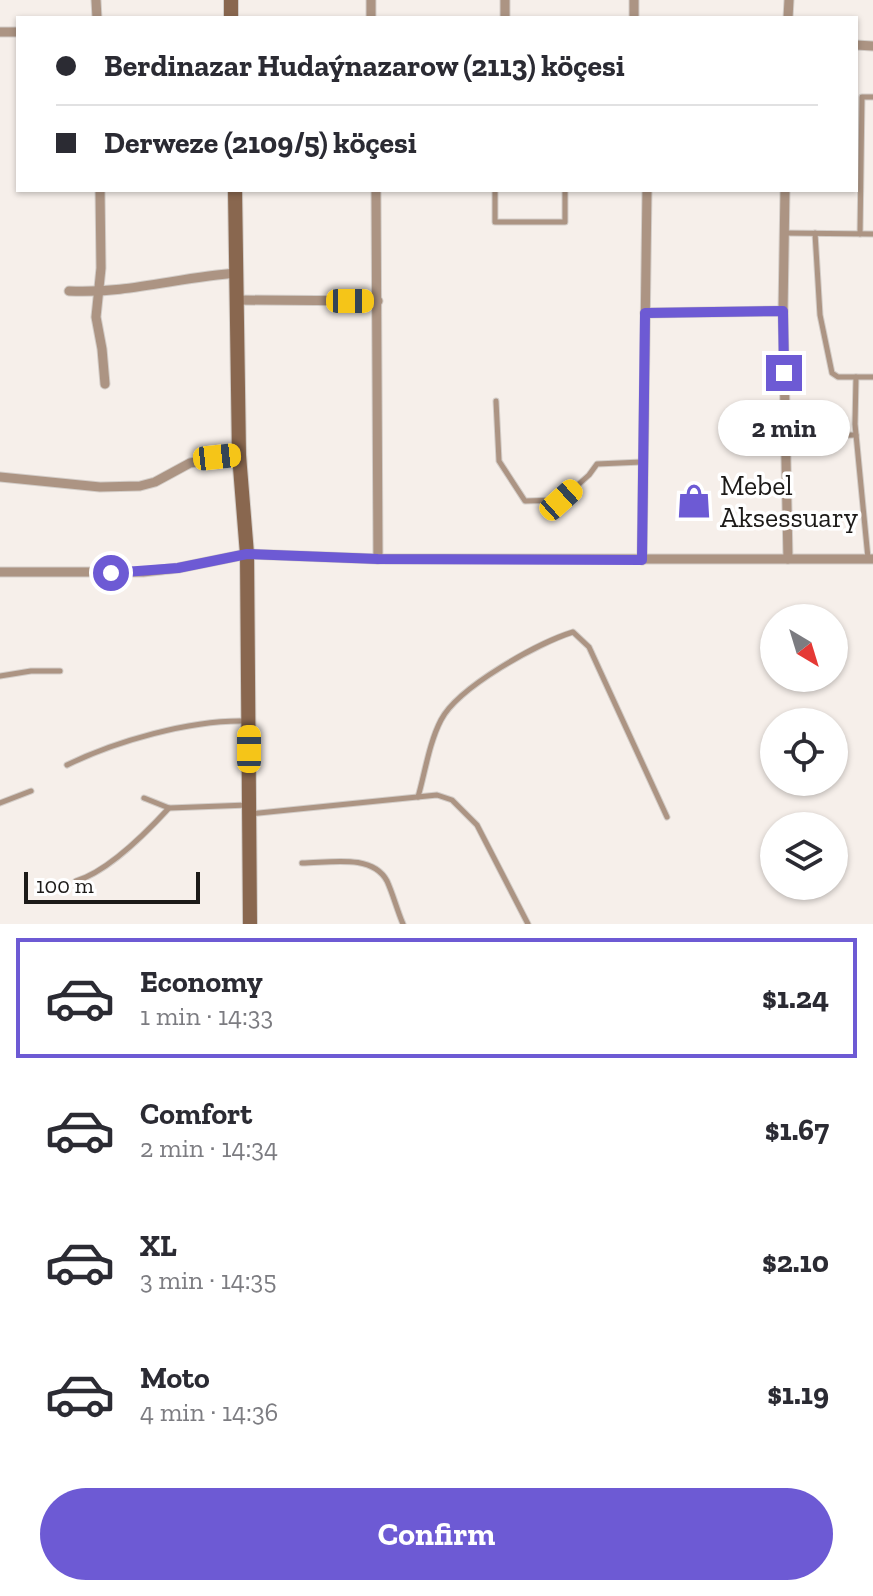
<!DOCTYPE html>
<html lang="en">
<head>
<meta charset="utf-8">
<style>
	body { margin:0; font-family:"Zilla Slab",serif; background:#f2f2f3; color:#2b2b33; height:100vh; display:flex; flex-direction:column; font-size:30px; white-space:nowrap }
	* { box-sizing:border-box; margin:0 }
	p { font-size:26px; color:#7c7c81 }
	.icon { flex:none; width:44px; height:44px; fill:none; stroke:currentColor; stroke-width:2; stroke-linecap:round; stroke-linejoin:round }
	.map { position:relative; height:924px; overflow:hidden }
	.sheet { display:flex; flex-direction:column; background:#fff; flex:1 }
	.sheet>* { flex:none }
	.top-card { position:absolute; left:16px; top:16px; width:842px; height:176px; border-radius:0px; box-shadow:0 2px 6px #0004; display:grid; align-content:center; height:176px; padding:0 40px; background:#fff }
	.needle { width:52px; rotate:142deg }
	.fabs { position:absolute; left:760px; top:604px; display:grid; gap:16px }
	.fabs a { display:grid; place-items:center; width:88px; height:88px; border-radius:50%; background:#fff; box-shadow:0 2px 6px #0004; font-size:40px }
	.scale { position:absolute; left:24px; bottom:20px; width:176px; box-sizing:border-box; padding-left:8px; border:4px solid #1c1a18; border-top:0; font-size:22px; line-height:28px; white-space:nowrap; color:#1c1a18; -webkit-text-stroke:6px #fff; paint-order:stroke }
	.end { position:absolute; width:36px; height:36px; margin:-18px; border:10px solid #6d5ad4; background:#fff; box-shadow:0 0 0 4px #fff }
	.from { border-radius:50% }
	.bubble { position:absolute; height:56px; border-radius:28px; background:#fff; box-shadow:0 2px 6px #0004; font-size:26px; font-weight:700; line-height:56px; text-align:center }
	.car { position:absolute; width:24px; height:48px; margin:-24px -12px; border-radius:10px; box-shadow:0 0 6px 2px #0007; background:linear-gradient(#f5c518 24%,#345 0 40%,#f5c518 0 76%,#345 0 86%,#f5c518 0) }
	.top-card b { display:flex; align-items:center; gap:28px; height:76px; font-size:30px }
	.top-card b+b { border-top:2px solid #e1e1e2 }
	.top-card i { width:20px; height:20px; background:#2b2b33 }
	ul { padding:14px 0 0; list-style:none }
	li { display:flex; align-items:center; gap:24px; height:120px; margin:0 16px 12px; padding:0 24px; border:4px solid transparent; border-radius:0px }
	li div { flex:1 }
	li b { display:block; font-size:30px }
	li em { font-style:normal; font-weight:700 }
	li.active { border-color:#6d5ad4 }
	li>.icon { width:72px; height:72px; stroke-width:1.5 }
	.primary-button { display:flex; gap:16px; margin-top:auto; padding:16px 40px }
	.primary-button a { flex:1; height:92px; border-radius:48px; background:#6d5ad4; color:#fff; font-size:32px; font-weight:700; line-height:92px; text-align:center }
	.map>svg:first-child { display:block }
</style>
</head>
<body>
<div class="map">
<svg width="873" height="924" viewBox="0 0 873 924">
	<rect width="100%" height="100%" fill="#f6efea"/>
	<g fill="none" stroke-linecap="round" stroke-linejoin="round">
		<g stroke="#d3cdc8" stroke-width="7">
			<g id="lane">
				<polyline points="495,190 495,222 565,222 565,190"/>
				<polyline points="784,233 873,234"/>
				<polyline points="815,233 820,315 832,373 838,377 873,377"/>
				<polyline points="860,234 862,97 873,97"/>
				<polyline points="856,377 855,424 868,558"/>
				<polyline points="496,401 499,461 525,501 561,500 589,475 597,464 642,462"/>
				<polyline points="786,436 856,435"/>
				<polyline points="0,676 31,671 60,671"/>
				<path d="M67 765C116 741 190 720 244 721"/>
				<path d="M418 797C425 773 429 743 441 720 458 687 538 643 573 632L589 647 667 817"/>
				<polyline points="144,798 169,808"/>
				<polyline points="0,803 31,791"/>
				<polyline points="250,814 437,795 452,800 477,825 528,924"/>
				<path d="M302 863C328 863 372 853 387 881 393 894 397 910 403 924"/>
				<path d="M76 881C109 871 146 833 169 808L248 805"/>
			</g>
		</g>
		<g stroke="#d3cdc8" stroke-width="11">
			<g id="street">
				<polyline points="96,0 97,18"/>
				<polyline points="371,0 371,18"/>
				<polyline points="505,0 505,18"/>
				<polyline points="634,0 634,18"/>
				<polyline points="788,18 789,0"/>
				<polyline points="0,32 18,32"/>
				<polyline points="856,45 873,46"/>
				<polyline points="100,190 101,268 96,317 102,349 105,384"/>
				<polyline points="376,190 378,559"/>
				<polyline points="785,190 783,311 788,559"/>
				<path d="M69 291C126 294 180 277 237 273"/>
				<polyline points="237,300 378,301"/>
				<polyline points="645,313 783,311"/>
				<polyline points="0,477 100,487 140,486 155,482 190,463 239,455"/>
				<polyline points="642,560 647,190"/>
				<polyline points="0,572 143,572 178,568 247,554 378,559 873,559"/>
			</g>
		</g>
		<g stroke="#d3cdc8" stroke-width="16">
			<g id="secondary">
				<polyline points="231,0 231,18"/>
				<polyline points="235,190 239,455 247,554 250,924"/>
			</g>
		</g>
		<use href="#lane" stroke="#ac9483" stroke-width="5"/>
		<use href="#street" stroke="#ac9483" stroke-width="9"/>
		<use href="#secondary" stroke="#89674f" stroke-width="14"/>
	</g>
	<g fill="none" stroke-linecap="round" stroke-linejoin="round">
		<polyline stroke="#6d5ad4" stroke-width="10" points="111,573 178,568 247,554 378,559 642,560 645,313 783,311 784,373"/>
	</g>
	<defs>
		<g id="shop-bare" transform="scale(2.76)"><path d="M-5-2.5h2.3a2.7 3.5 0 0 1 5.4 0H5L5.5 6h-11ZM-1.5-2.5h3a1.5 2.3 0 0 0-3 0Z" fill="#6d5ad4" stroke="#fff" stroke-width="2.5" paint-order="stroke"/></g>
	</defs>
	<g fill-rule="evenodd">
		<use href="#shop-bare" x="694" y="501"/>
	</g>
	<g text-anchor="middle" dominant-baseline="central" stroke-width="7" stroke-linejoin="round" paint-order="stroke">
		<g font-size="28" fill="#1c1a18" stroke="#fff" text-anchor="start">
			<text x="720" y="485">Mebel<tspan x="720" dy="32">Aksessuary</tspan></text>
		</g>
	</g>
</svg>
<div class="fabs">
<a><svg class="needle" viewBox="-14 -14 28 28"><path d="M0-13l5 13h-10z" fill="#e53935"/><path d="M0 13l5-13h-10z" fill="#7c7c81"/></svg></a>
<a><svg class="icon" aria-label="locate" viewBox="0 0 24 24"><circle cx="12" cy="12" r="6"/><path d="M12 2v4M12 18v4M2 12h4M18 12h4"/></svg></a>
<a><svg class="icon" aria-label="layers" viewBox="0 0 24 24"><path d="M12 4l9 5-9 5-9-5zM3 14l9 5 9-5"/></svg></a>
</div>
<div class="scale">100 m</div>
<i class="end from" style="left:111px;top:573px"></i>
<i class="end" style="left:784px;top:373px"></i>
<div class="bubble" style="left:718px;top:400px;width:132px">2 min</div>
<i class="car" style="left:350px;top:301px;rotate:90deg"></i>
<i class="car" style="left:217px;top:457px;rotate:84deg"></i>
<i class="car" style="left:561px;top:500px;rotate:48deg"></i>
<i class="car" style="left:249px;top:749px;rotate:0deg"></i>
<div class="top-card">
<b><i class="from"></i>Berdinazar Hudaýnazarow (2113) köçesi</b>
<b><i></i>Derweze (2109/5) köçesi</b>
</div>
</div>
<section class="sheet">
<ul>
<li class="active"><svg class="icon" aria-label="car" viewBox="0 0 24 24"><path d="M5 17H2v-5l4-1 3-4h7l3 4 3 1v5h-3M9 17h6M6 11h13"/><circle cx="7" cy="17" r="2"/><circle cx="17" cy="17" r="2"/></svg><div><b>Economy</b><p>1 min · 14:33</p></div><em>$1.24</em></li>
<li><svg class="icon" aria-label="car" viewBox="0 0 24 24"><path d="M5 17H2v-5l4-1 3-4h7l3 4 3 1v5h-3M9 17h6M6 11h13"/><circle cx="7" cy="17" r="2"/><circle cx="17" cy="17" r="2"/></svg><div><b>Comfort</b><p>2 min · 14:34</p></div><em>$1.67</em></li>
<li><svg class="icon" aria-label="car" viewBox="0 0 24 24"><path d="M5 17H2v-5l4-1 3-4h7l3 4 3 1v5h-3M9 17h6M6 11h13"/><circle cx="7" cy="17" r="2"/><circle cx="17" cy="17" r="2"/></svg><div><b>XL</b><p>3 min · 14:35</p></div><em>$2.10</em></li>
<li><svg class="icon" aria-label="car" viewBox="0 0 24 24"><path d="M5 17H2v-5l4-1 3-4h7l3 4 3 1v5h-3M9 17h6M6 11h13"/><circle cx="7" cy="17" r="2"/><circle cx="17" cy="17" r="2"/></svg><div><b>Moto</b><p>4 min · 14:36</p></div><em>$1.19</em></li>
</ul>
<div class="primary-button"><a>Confirm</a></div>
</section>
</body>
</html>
